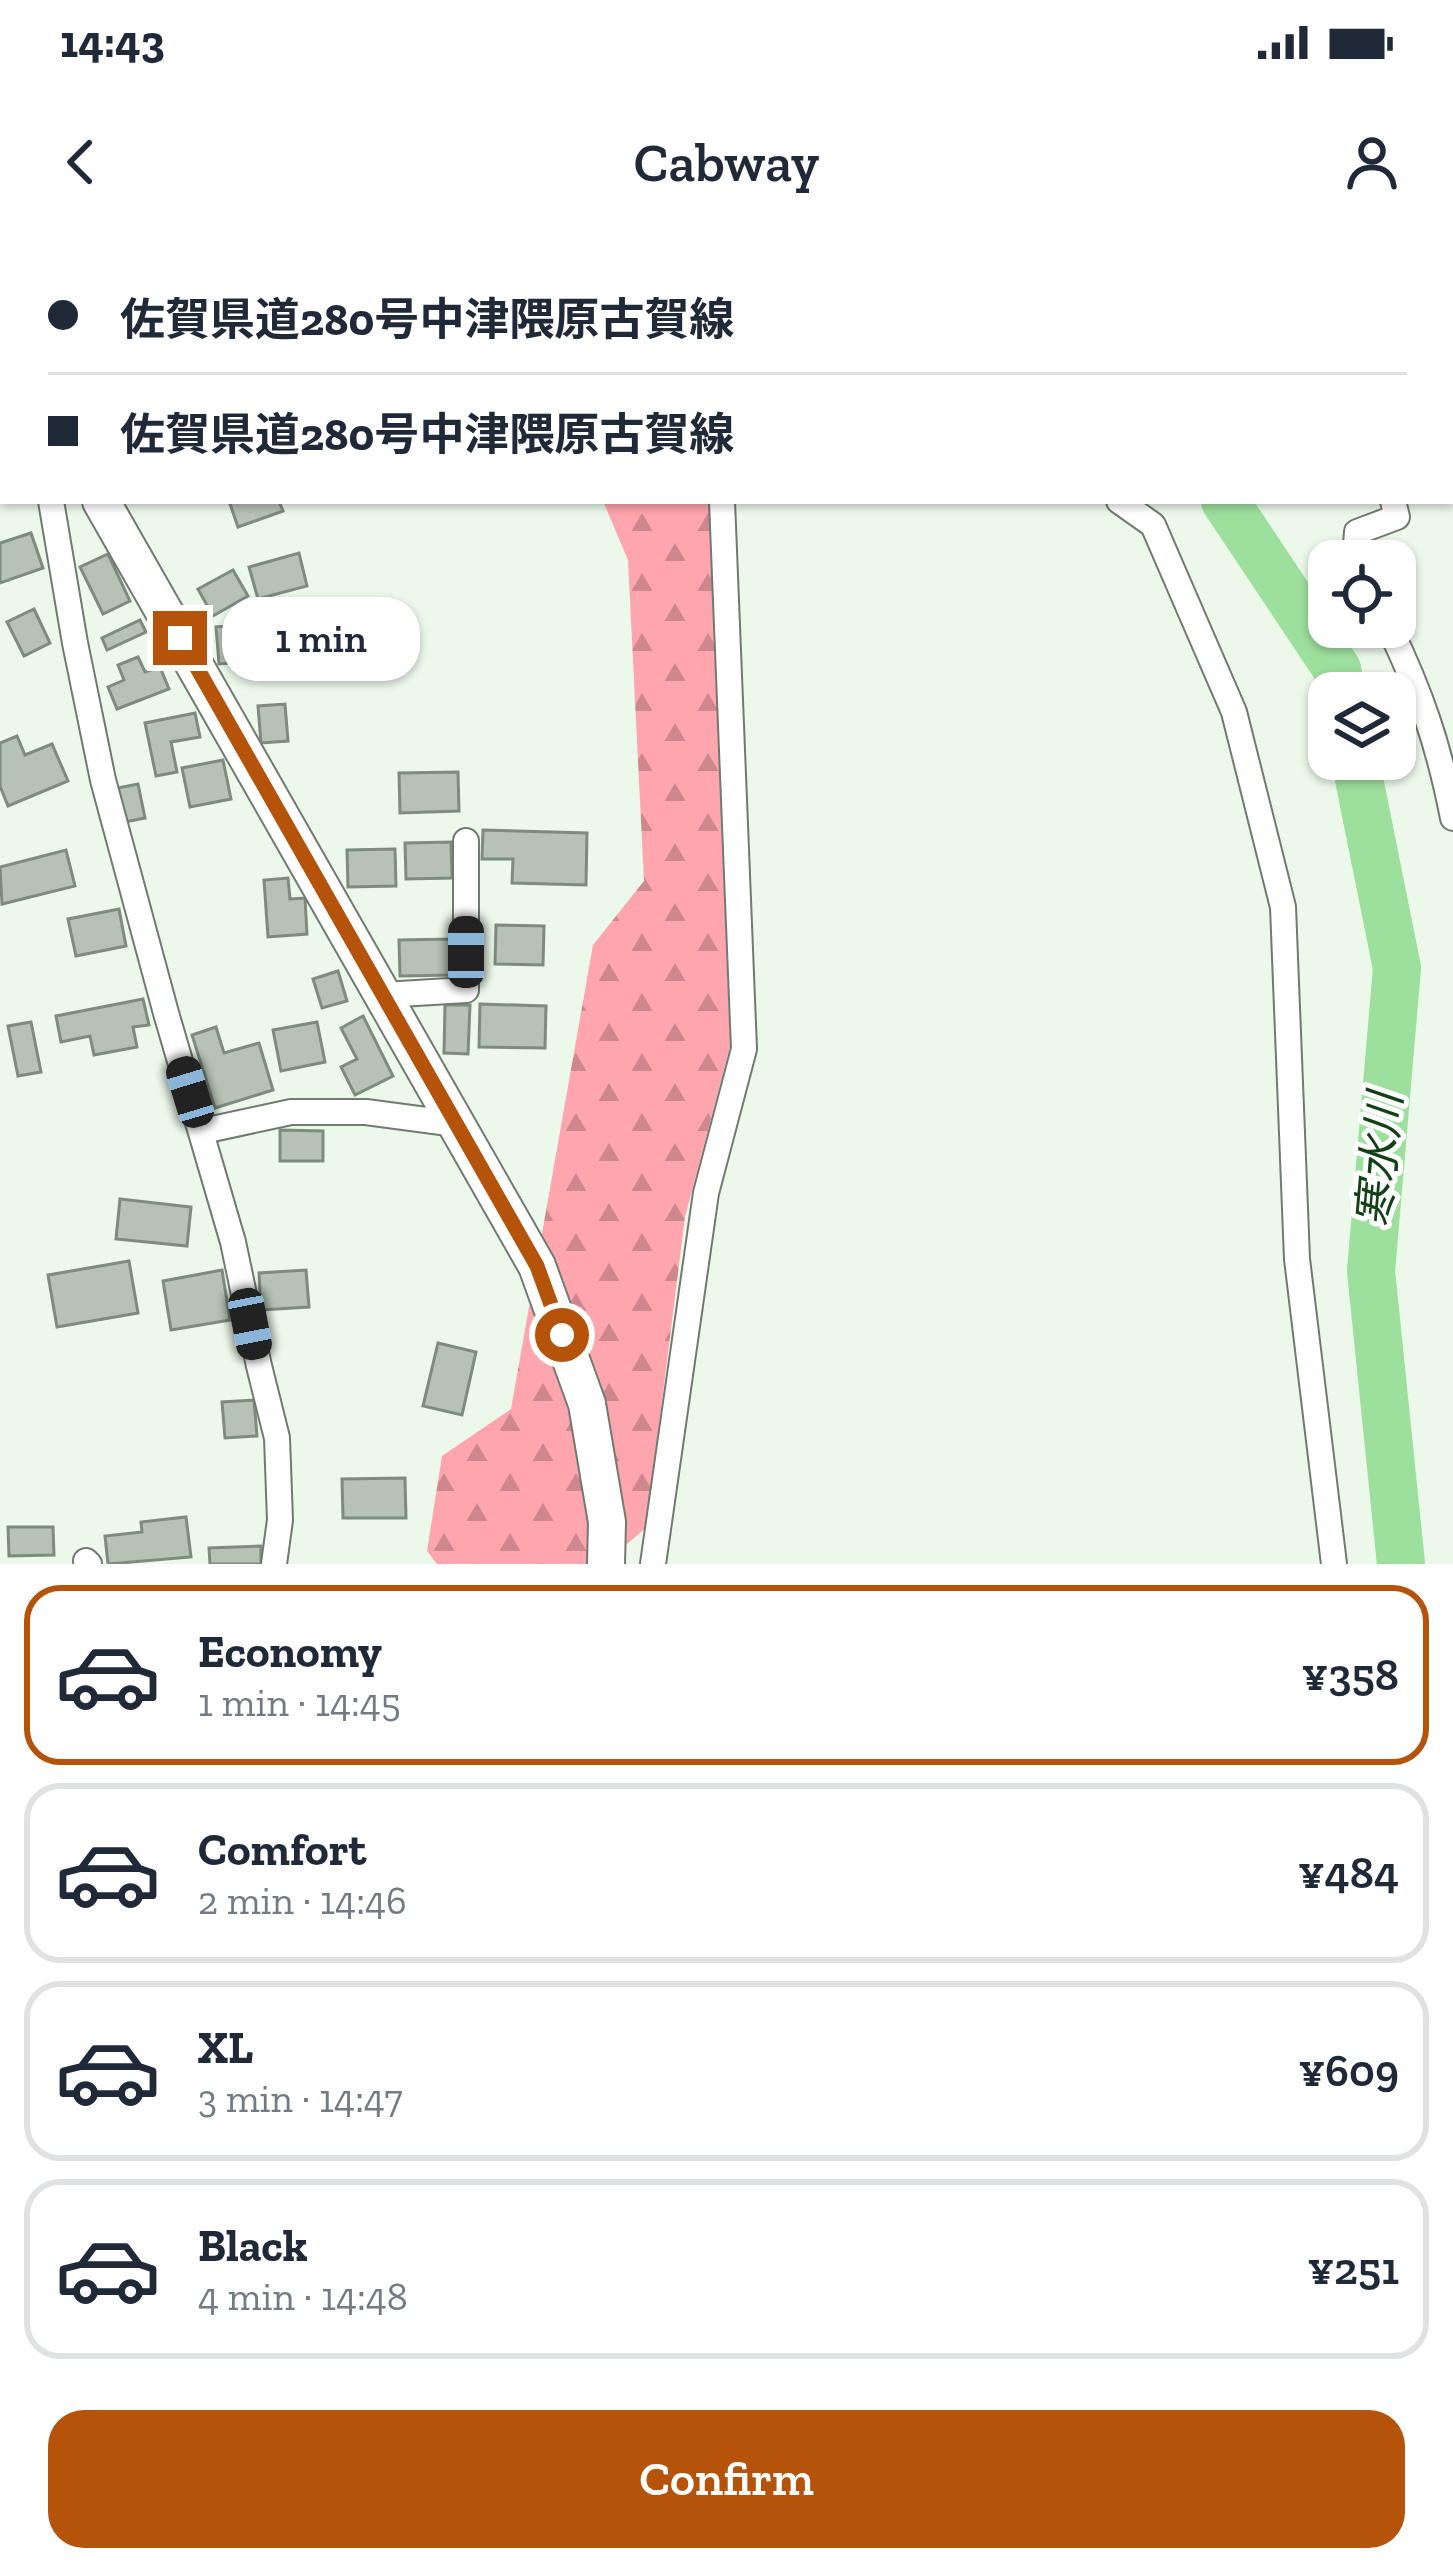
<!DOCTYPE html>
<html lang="en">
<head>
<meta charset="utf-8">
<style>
	body { margin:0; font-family:"Zilla Slab","Noto Sans JP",serif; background:#f6f6f7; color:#1f2937; height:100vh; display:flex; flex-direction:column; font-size:45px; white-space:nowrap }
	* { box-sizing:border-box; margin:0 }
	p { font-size:39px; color:#747a83 }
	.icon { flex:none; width:66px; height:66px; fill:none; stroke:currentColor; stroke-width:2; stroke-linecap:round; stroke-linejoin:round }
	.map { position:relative; height:1324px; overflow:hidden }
	.side { display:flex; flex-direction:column; background:#fff; flex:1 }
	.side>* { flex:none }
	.guide { position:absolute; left:0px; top:0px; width:1455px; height:264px; box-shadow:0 3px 9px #0004; display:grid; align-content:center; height:264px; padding:0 48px; background:#fff }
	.tools { position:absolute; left:1308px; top:300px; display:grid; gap:24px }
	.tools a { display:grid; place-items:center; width:108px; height:108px; border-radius:24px; background:#fff; box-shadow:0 3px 9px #0004; font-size:60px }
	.end { position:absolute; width:54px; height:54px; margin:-27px; border:15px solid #b45309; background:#fff; box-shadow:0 0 0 6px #fff }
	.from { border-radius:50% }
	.bubble { position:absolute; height:84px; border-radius:36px; background:#fff; box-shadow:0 3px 9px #0004; font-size:39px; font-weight:600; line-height:84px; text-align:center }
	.car { position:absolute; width:36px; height:72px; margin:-36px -18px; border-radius:15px; box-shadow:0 0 9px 3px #0007; background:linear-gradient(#222 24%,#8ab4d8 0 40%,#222 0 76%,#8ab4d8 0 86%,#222 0) }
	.guide b { display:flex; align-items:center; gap:42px; height:114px; font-size:45px }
	.guide b+b { border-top:3px solid #e0e1e3 }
	.guide i { width:30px; height:30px; background:#1f2937 }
	ul { padding:21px 0 0; list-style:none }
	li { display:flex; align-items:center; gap:36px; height:180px; margin:0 24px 18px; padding:0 24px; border:6px solid #e0e1e3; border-radius:36px }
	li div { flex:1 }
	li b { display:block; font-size:45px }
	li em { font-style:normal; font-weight:600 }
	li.current { border-color:#b45309 }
	li>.icon { width:108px; height:108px; stroke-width:1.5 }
	.button { display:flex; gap:24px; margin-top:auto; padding:24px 48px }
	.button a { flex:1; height:138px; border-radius:36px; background:#b45309; color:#fff; font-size:48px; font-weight:600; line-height:138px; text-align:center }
	.status { display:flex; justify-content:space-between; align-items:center; height:84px; padding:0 60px; background:#fff; direction:ltr }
	.status svg { height:33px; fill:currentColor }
	header { display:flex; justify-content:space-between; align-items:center; height:156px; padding:0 48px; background:#fff; font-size:54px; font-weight:600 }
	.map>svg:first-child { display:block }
</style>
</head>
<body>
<div class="status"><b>14:43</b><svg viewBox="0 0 49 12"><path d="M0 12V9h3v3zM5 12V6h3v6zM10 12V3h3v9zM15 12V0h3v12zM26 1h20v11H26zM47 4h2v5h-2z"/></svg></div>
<header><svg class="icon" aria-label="back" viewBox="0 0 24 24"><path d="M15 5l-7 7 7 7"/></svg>Cabway<svg class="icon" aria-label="person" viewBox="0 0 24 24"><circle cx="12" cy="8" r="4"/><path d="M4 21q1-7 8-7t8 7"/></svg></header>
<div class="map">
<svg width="1453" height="1324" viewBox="0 0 1453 1324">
	<defs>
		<pattern id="forest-firs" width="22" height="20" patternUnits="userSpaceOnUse" patternTransform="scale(3)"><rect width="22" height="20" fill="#fea5ad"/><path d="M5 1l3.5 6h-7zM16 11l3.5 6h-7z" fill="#ce878d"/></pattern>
	</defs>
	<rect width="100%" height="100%" fill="#ebf8ea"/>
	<polygon fill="url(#forest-firs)" points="603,261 712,261 730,807 685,977 646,1288 603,1324 437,1324 427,1311 442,1216 511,1169 593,705 644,641 628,320"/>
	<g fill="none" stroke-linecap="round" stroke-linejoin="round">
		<g stroke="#9ddf9d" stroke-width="48">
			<polyline points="1087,0 1088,3"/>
			<polyline points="1225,261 1337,429 1342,453"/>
			<polyline points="1355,519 1397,728 1371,1031 1401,1324"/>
		</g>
	</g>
	<g fill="#b5c2b5" stroke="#7e8b7e" stroke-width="3">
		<polygon points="229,261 279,261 283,271 238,287"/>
		<polygon points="31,293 43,328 0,343 0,303"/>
		<polygon points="299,313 307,346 258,359 249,327"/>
		<polygon points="108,314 130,361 103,374 80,327"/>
		<polygon points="233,330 248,356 213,376 198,349"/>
		<polygon points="34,369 50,403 24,416 7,382"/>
		<polygon points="140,380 146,392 107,410 102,398"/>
		<polygon points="268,383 271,420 219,424 216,387"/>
		<polygon points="138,417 145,432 160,427 169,449 117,469 108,447 124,440 118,425"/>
		<polygon points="285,464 288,501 261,503 258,466"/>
		<polygon points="195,473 200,497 171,502 177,532 156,536 145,483"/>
		<polygon points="17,496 25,515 52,504 68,541 8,566 0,546 0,503"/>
		<polygon points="223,520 231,559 190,567 182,528"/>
		<polygon points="458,532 459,571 400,573 399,533"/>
		<polygon points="138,544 145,578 125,582 118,548"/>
		<polygon points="483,590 587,593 586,645 512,643 513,619 482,619"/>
		<polygon points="451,602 452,638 406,639 405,603"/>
		<polygon points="395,609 396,646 348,647 347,610"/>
		<polygon points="66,610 75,646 2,664 0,627"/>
		<polygon points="288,638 290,659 305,658 307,694 268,697 264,640"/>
		<polygon points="119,669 126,706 76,716 68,679"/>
		<polygon points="496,685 544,686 543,725 495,724"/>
		<polygon points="453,699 454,735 400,736 399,700"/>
		<polygon points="338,731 347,761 322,768 313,739"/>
		<polygon points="143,759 149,785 133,787 137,807 94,815 90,796 61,802 56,776"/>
		<polygon points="480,764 546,766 545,808 479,807"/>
		<polygon points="445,765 470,765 468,814 444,813"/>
		<polygon points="363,776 393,836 355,855 341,827 357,819 341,788"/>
		<polygon points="31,782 41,832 18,836 8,786"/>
		<polygon points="317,782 325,822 281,831 273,790"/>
		<polygon points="216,787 224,813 259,803 273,850 215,868 192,795"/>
		<polygon points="280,890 323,891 323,921 280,921"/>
		<polygon points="120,959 191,967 187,1006 116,999"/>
		<polygon points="129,1021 138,1073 57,1087 48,1035"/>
		<polygon points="222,1030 230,1080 171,1090 163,1041"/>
		<polygon points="306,1030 309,1067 261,1070 259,1033"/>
		<polygon points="438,1103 476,1112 462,1175 423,1166"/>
		<polygon points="254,1160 257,1196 225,1198 222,1162"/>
		<polygon points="405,1238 406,1278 343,1278 342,1239"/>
		<polygon points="186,1277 191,1317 108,1324 105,1296 142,1292 141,1282"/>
		<polygon points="8,1287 53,1287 54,1315 9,1316"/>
		<polygon points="261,1306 261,1324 210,1324 209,1308"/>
	</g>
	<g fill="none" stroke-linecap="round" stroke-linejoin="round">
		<g stroke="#707b6f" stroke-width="28">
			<g id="minor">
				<polyline points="206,0 206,3"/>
				<polyline points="366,0 367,3"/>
				<polyline points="1452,167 1453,167"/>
				<polyline points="51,261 75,403 103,540 166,773 233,1002 259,1126 277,1198 280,1280 274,1324"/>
				<polyline points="1119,261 1153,285 1234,472 1283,667 1297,1019 1334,1324"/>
				<polyline points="1357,321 1355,316 1357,292 1397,277 1393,261"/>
				<path d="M1389 387C1421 453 1439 506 1453 578"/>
				<polyline points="383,755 466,750 466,601"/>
				<polyline points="203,891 291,872 366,872 456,884"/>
				<polyline points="86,1321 89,1324"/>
				<polyline points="653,1324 706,953 744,809 722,261"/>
			</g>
		</g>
		<g stroke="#707b6f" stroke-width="40">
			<g id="secondary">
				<polyline points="14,0 15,3"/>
				<polyline points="101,261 537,1026 587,1164 607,1282 606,1324"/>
			</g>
		</g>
		<polyline stroke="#b2bcb1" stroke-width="4.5" stroke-dasharray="9 9" stroke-linecap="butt" points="1024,0 1025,3"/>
		<use href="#minor" stroke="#fff" stroke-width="24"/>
		<use href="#secondary" stroke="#fff" stroke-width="36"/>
	</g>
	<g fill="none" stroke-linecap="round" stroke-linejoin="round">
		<polyline stroke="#b45309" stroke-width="15" points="180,398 537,1026 562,1095"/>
	</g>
	<g text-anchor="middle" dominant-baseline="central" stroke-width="10" stroke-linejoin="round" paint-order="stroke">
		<g font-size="45" font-style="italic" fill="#134116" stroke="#fff">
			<text transform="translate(1380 920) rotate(-85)">寒水川</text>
		</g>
	</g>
</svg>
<div class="tools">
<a><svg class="icon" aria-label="locate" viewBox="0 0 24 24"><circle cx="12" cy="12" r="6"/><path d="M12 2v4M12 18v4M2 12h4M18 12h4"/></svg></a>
<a><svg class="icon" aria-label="layers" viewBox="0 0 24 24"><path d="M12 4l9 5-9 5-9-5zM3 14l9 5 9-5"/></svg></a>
</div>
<i class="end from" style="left:562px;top:1095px"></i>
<i class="end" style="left:180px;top:398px"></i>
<div class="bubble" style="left:222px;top:357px;width:198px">1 min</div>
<i class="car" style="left:466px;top:712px;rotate:0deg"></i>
<i class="car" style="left:190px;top:852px;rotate:343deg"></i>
<i class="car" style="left:250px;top:1084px;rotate:169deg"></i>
<div class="guide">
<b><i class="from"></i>佐賀県道280号中津隈原古賀線</b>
<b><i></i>佐賀県道280号中津隈原古賀線</b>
</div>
</div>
<section class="side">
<ul>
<li class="current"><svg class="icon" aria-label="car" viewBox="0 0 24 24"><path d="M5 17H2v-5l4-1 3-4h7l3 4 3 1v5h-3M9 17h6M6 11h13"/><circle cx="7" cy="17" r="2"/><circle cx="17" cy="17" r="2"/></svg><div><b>Economy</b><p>1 min · 14:45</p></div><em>¥358</em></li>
<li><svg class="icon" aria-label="car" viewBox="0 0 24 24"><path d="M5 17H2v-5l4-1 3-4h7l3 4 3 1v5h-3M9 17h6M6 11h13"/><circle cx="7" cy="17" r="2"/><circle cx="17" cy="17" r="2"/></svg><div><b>Comfort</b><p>2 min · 14:46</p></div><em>¥484</em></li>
<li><svg class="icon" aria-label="car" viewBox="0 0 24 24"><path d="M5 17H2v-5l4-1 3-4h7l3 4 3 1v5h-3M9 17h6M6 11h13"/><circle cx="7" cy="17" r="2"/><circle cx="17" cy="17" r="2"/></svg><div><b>XL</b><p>3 min · 14:47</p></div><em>¥609</em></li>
<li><svg class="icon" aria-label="car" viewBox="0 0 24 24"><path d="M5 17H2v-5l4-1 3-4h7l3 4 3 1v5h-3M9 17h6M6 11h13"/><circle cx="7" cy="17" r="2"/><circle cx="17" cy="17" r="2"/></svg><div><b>Black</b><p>4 min · 14:48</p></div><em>¥251</em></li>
</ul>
<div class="button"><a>Confirm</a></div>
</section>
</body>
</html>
